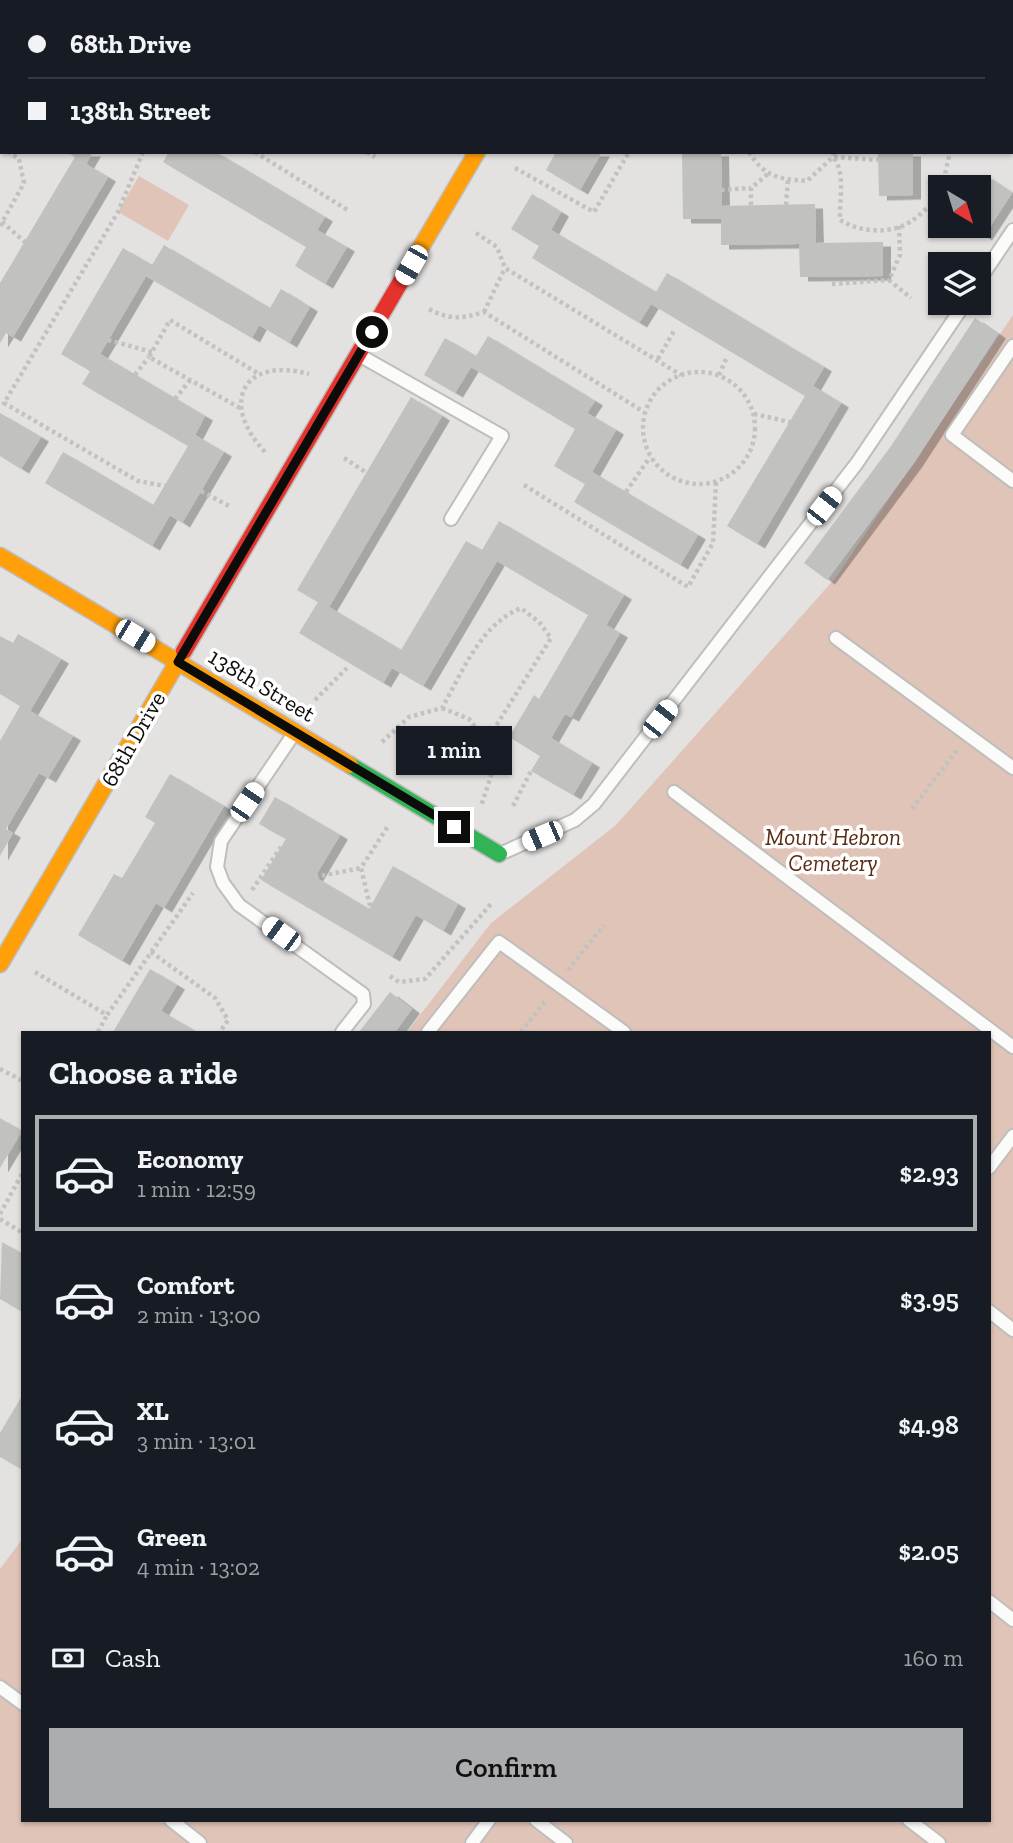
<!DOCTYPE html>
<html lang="en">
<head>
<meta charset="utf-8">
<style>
	body { margin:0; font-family:"Zilla Slab",serif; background:#20242c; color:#f1f3f6; height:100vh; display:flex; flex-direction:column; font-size:26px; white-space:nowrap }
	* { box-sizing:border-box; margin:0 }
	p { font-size:23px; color:#9ea1a6 }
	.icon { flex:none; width:38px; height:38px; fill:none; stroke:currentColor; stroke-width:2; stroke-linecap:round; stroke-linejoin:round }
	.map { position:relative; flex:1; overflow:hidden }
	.sheet { position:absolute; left:21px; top:1031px; width:970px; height:791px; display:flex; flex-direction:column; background:#171b24; border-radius:0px; box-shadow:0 2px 5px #0004 }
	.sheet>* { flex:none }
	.hud { position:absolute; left:0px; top:0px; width:1013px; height:154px; box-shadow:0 2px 5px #0004; display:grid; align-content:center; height:154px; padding:0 28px; background:#171b24 }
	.needle { width:46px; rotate:142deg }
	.buttons { position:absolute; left:928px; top:175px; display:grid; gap:14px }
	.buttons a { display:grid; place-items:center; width:63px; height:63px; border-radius:0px; background:#171b24; box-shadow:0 2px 5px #0004; font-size:35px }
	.end { position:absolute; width:32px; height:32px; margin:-16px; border:9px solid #0c0c0a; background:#fff; box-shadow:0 0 0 4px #fff }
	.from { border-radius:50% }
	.bubble { position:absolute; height:49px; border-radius:0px; background:#171b24; box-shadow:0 2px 5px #0004; font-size:23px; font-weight:600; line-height:49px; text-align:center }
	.car { position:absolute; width:21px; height:42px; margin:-21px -10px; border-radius:9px; box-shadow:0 0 5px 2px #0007; background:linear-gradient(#fff 24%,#345 0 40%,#fff 0 76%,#345 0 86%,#fff 0) }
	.hud b { display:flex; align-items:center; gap:24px; height:66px; font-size:26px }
	.hud b+b { border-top:2px solid #363941 }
	.hud i { width:18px; height:18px; background:#f1f3f6 }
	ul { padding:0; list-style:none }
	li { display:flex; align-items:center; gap:21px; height:116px; margin:0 14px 10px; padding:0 14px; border:4px solid transparent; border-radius:0px }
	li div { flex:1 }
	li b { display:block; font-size:26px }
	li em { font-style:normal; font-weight:600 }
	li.active { border-color:#acadae }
	li>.icon { width:63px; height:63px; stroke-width:1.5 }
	h2 { padding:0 28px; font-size:32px; line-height:84px }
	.pay { display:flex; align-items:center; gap:18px; height:77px; padding:0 28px; font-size:26px }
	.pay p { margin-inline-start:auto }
	.primary-button { display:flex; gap:14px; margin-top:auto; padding:14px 28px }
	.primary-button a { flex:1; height:80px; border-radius:0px; background:#acadae; color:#111; font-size:28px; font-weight:600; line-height:80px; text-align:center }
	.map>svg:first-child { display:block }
</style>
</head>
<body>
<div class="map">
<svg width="1013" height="1843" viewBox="0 0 1013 1843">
	<defs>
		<filter id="shadow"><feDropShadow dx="8" dy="4.5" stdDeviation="0" flood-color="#0004"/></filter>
	</defs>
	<rect width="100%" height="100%" fill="#e3e2e1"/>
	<g fill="#e0c4b7">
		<polygon points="139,176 189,205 168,241 118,212"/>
		<polygon points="1013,315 1013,1843 0,1843 0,1569 23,1538 23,1820 989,1820 989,1032 407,1032 491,923 616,825 837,576"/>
	</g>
	<g fill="#c1c1c0" filter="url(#shadow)">
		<polygon points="67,152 93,152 86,164 108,177 13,337 6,333 0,343 0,283 75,157"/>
		<polygon points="169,152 216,152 325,217 317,230 347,247 325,284 295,266 306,247 163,162"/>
		<polygon points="556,152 602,152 580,190 546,170"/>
		<polygon points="682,152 721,152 722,206 815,204 816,243 883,242 883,276 800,277 799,244 721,245 721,219 683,219"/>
		<polygon points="878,152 913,152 913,195 879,196"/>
		<polygon points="985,175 1012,193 984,236 969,226 978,226 976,187"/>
		<polygon points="532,194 561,212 551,230 656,292 667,273 824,367 813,386 841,403 757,544 727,526 805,396 651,304 639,323 532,258 539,246 511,229"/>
		<polygon points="164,245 270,308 281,289 310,307 289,343 259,325 252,338 146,276 100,354 205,416 195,435 224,452 182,523 170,515 152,546 45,483 63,452 153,505 188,446 82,384 90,371 61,354 123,248 152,265"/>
		<polygon points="975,318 998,334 914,463 827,580 804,563 891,446"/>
		<polygon points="488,336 595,401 587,413 616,430 592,472 698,535 680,565 574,502 585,484 554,466 575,429 471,367 455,393 424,375 445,338 476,356"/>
		<polygon points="411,397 442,416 329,607 401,650 466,541 482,550 499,521 624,595 606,625 620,633 571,717 565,714 551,738 592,763 573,795 531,771 540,756 509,737 534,695 539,699 588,615 497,561 423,686 392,668 383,683 299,633 318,602 297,590"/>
		<polygon points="0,413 41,437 21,469 0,456"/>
		<polygon points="18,634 61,659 30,711 73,736 48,778 39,773 6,829 13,833 0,856 0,741 20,706 0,694 0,636 13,643"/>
		<polygon points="170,774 224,806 164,908 156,903 122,961 78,935 114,874 122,878 155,823 145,817"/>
		<polygon points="275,797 340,835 315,877 369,909 393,866 458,904 443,931 416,915 392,957 261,880 286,839 259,824"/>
		<polygon points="150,969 177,985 161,1011 197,1032 113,1032"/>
		<polygon points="390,992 412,1009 395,1032 359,1032"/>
		<polygon points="0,1118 22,1131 0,1168"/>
		<polygon points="2,1242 23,1254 23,1312 0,1299"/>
		<polygon points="23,1394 23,1470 0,1457 0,1433"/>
	</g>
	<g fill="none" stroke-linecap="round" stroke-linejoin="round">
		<g stroke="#bfbebd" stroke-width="16">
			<g id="lane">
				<polyline points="898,0 898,2"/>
				<polyline points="0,22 2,23"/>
				<polyline points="978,282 1013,230"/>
				<polyline points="1013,346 952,435 1013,481"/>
				<polyline points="359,355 502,436 451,519"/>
				<polyline points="836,638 1013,768"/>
				<polyline points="293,735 221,841 217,867 223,883 239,905 363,994 364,1004 342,1032"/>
				<polyline points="674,792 1013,1047"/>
				<polyline points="500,854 575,820 594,804 857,463 965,303"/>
				<polyline points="428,1032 499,942 624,1032"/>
				<polyline points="989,1168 1013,1136"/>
				<polyline points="989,1311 1013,1330"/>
				<polyline points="989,1601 1013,1620"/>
				<polyline points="0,1687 23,1704"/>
				<polyline points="171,1820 200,1843"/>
				<polyline points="536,1820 566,1843"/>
				<polyline points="909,1820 939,1843"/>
				<polyline points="472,1843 489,1820"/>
			</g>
		</g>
		<g stroke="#bfbebd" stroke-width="28">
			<polyline id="street" points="532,0 532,2"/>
		</g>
		<g stroke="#bfbebd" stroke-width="19">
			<polyline id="fast" points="350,765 499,854"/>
		</g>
		<g stroke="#bfbebd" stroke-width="19">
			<g id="slow">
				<polyline points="404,276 477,152"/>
				<polyline points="0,556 350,765"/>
				<polyline points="0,964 184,651"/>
			</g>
		</g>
		<g stroke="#bfbebd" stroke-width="19">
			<polyline id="jam" points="184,651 404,276"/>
		</g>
		<g stroke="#c2c2c1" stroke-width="4.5" stroke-dasharray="3.5 3.5" stroke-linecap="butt">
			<polyline points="234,0 237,2"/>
			<polyline points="613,0 614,2"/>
			<polyline points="740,0 740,2"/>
			<polyline points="823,0 823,2"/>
			<polyline points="154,2 155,0"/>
			<polyline points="335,2 336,0"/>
			<polyline points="1012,86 1013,85"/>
			<polyline points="0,146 2,147"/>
			<polyline points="143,152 118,212 4,403 138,481 165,486"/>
			<polyline points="255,152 349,211"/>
			<polyline points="367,152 375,157"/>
			<path d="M749 152C764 177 779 179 807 181L833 157 878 160"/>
			<path d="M834 152 833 157C846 171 839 202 840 220 860 232 889 235 910 222 920 216 930 204 940 197"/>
			<polyline points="515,168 594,212 629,152"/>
			<polyline points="942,187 950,152"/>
			<polyline points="721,190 751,188"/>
			<polyline points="751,205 751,188 769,173"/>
			<polyline points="786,205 788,180"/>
			<polyline points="2,222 25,242"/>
			<polyline points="0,226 24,183 19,159 9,152"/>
			<polyline points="899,226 900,255 889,280 911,298"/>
			<polyline points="476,233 497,247 505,268 681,375"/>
			<polyline points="832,284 889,280"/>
			<path d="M429 309C449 320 462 319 484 312L644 412"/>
			<polyline points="484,312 505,268"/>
			<polyline points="108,340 152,352"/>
			<polyline points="658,359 674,331"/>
			<circle cx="699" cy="428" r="56"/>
			<polyline points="135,375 149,357"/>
			<polyline points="719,375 726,359"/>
			<polyline points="175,399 190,380"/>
			<polyline points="240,408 149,357 170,320 259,374"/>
			<polyline points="754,414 790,422"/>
			<path d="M265 452C219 403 243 356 309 374"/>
			<polyline points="344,458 367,473"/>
			<polyline points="524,485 688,587 713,543 716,482"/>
			<polyline points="201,491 231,507"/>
			<polyline points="626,492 650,457"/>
			<polyline points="315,700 347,668"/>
			<polyline points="442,708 469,719 486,742"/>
			<path d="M382 742 409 717 442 708C463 671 480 625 521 608L539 622 551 638 486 742 492 773 481 806"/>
			<polyline points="513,806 531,771"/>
			<polyline points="912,809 957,750"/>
			<polyline points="315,877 361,868"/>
			<polyline points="252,890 281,847"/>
			<polyline points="370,906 361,868 388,826"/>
			<polyline points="151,952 215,998 228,1020 220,1032"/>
			<polyline points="568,970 604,925"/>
			<polyline points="35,972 107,1015 193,893"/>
			<polyline points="390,976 399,982 425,979 492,903"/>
			<polyline points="98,1032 107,1015"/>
			<polyline points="521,1032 546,1000"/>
			<polyline points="0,1069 23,1081"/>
			<polyline points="0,1214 23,1172"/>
			<polyline points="0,1219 23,1233"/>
		</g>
		<use href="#lane" stroke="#fbfbfa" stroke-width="12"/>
		<use href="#street" stroke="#fbfbfa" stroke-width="24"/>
		<use href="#fast" stroke="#30b455" stroke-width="16"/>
		<use href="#slow" stroke="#ff9f0a" stroke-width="16"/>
		<use href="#jam" stroke="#e5322d" stroke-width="16"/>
	</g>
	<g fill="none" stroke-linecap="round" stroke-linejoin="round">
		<polyline stroke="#0c0c0a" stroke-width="9" points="372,332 178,662 454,827"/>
	</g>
	<g text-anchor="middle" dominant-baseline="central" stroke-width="7" stroke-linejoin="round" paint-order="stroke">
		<g font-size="23" fill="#0c0c0a" stroke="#fff">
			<text transform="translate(262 685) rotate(31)">138th Street</text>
			<text transform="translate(133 739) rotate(-60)">68th Drive</text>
		</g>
		<g font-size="23" font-style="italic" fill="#592a12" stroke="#fff">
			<text x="833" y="837">Mount Hebron<tspan x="833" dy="26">Cemetery</tspan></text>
		</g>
	</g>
</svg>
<div class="buttons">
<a><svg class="needle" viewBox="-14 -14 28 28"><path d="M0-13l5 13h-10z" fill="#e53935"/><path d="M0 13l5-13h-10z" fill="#9ea1a6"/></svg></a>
<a><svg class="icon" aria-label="layers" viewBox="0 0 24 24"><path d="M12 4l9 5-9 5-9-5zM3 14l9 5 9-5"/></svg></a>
</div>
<i class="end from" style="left:372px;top:332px"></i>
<i class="end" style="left:454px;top:827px"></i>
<div class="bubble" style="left:396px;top:726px;width:116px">1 min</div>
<i class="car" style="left:411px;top:265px;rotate:210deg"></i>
<i class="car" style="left:824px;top:506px;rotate:38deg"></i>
<i class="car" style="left:135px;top:636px;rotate:121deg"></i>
<i class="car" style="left:660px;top:719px;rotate:38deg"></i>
<i class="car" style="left:247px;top:802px;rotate:34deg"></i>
<i class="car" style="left:542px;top:836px;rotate:247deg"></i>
<i class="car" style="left:281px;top:934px;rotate:306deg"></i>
<div class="hud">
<b><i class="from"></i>68th Drive</b>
<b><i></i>138th Street</b>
</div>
<section class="sheet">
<h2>Choose a ride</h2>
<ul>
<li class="active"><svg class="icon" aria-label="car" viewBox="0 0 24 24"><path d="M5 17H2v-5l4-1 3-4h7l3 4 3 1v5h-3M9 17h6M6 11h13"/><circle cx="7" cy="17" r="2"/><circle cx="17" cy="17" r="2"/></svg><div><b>Economy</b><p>1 min · 12:59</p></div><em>$2.93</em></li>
<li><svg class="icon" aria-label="car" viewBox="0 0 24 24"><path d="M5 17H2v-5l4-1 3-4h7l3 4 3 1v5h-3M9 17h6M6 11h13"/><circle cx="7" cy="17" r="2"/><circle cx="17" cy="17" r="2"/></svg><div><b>Comfort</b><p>2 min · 13:00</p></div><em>$3.95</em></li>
<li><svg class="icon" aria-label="car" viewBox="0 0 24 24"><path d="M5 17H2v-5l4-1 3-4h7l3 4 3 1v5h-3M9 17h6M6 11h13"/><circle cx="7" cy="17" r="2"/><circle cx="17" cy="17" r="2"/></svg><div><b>XL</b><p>3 min · 13:01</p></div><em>$4.98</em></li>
<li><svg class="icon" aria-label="car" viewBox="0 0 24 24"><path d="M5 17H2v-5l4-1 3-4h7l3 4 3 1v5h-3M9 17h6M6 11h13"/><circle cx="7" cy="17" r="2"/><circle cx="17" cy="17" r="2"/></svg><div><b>Green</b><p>4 min · 13:02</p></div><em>$2.05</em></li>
</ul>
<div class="pay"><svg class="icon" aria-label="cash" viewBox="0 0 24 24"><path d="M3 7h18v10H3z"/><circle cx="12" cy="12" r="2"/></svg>Cash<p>160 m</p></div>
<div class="primary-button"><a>Confirm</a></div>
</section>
</div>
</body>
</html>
